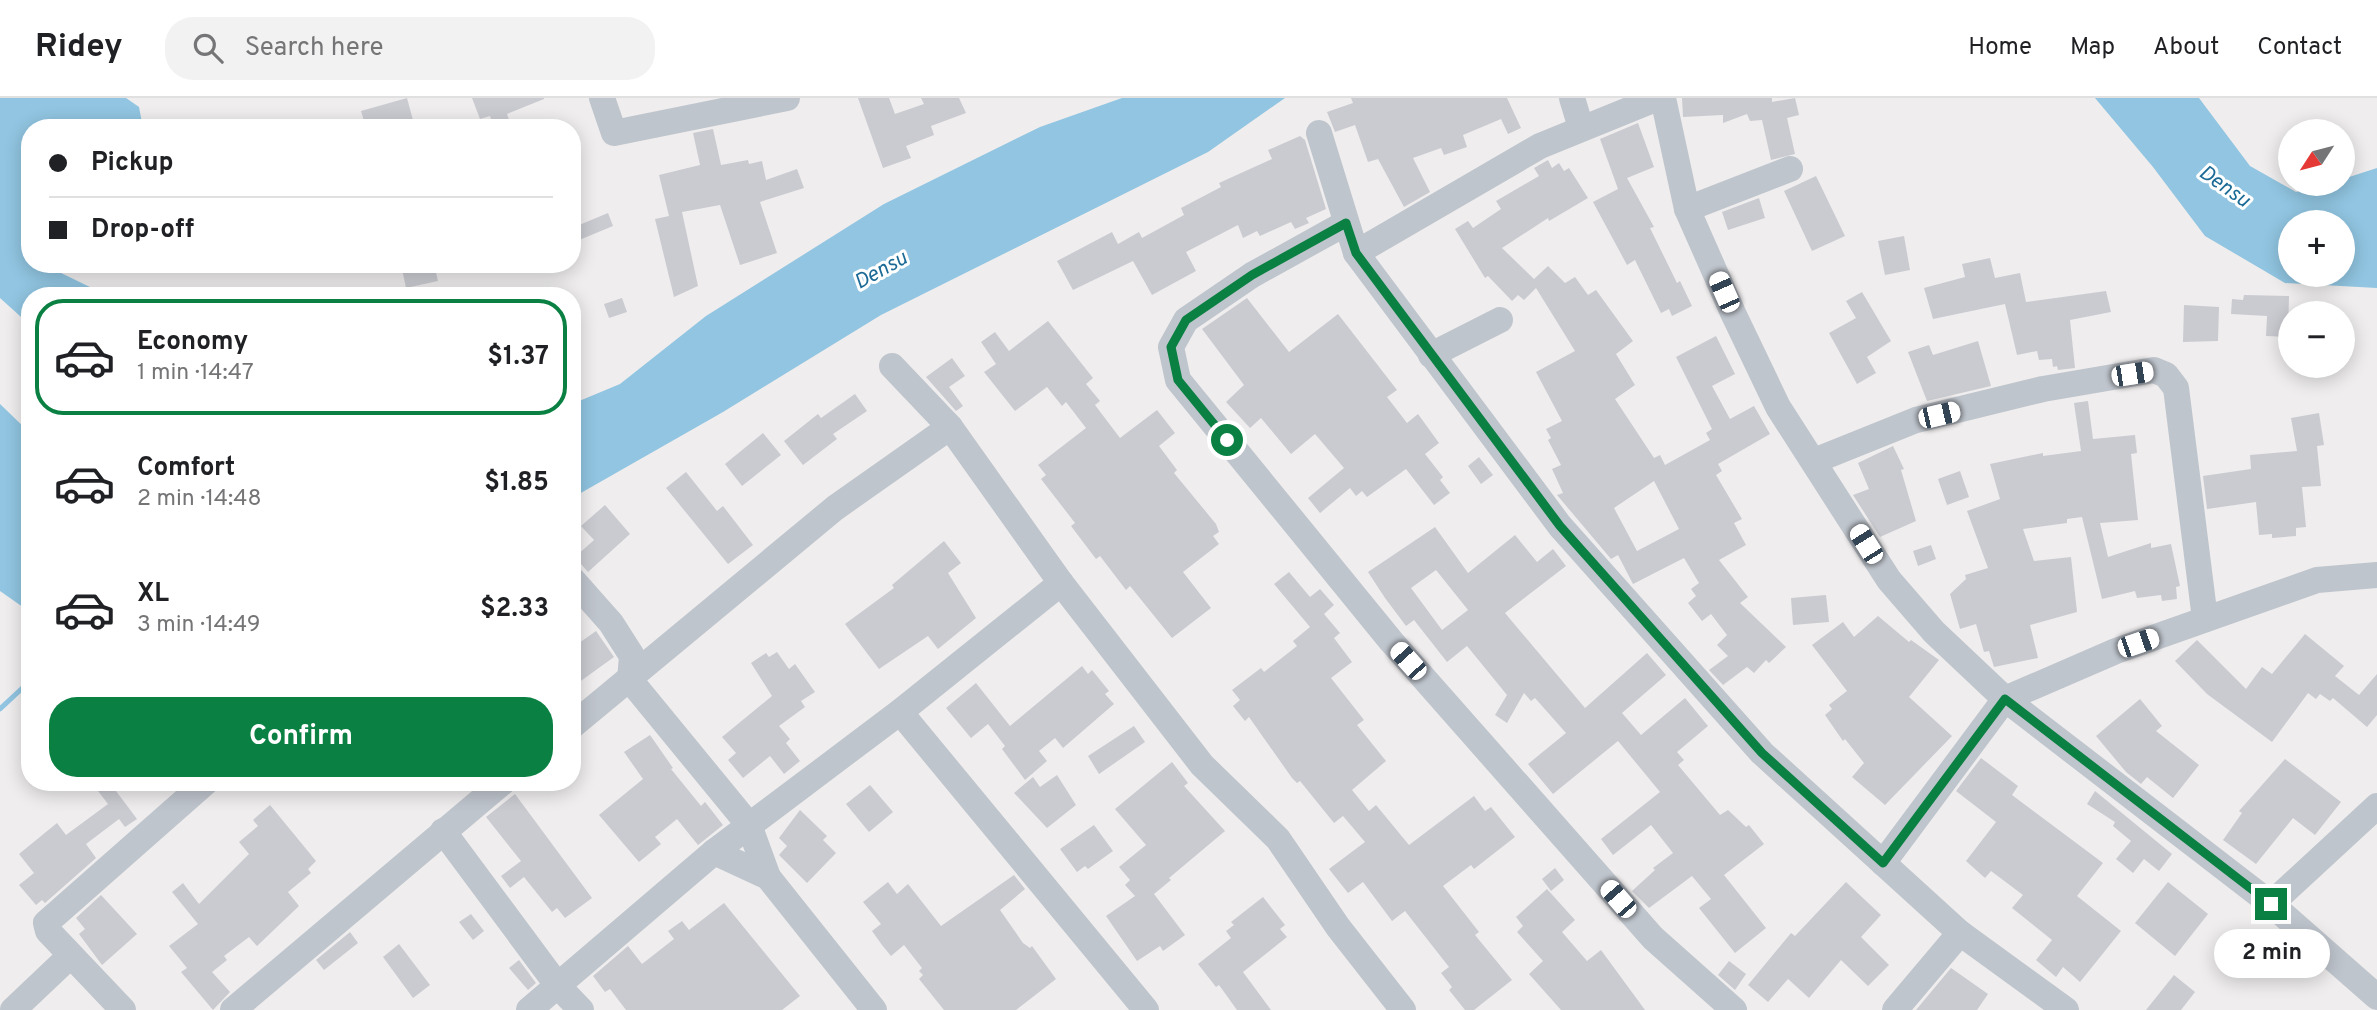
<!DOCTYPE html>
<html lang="en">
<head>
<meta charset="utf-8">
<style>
	body { margin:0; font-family:Overpass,sans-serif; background:#f2f2f2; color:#202124; height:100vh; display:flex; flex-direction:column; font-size:26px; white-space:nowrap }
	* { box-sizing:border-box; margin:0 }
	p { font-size:23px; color:#757577 }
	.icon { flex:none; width:38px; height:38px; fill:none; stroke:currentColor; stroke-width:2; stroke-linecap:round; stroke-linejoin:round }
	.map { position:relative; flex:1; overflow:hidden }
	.side { position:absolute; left:21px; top:189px; width:560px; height:504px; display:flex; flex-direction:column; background:#fff; border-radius:28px; box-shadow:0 4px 18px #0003 }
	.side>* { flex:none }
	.hud { position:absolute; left:21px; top:21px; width:560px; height:154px; border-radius:28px; box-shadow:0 4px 18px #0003; display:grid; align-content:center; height:154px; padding:0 28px; background:#fff }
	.needle { width:46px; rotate:234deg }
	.fabs { position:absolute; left:2278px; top:21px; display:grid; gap:14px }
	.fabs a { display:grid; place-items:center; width:77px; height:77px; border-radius:50%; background:#fff; box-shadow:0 4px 18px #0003; font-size:35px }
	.end { position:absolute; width:32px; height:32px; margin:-16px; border:9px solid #0b8043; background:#fff; box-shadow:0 0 0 4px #fff }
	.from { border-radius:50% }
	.bubble { position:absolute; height:49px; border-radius:24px; background:#fff; box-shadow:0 4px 18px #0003; font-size:23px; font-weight:700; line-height:49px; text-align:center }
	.car { position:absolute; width:21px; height:42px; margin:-21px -10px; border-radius:9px; box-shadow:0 0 5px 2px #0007; background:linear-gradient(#fff 24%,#345 0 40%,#fff 0 76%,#345 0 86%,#fff 0) }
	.hud b { display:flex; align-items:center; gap:24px; height:66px; font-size:26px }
	.hud b+b { border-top:2px solid #e0e0e0 }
	.hud i { width:18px; height:18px; background:#202124 }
	ul { padding:12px 0 0; list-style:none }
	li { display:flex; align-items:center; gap:21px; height:116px; margin:0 14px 10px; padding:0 14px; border:4px solid transparent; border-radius:28px }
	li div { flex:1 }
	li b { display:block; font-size:26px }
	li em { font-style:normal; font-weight:700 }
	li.on { border-color:#0b8043 }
	li>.icon { width:63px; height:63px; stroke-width:1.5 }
	.action { display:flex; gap:14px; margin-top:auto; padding:14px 28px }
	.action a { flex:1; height:80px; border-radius:28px; background:#0b8043; color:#fff; font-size:28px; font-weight:700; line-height:80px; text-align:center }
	header { display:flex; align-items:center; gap:42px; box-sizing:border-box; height:98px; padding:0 35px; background:#fff; border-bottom:2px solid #e0e0e0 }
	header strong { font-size:33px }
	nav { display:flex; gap:38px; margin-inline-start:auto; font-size:24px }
	.search { width:490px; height:63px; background:#f2f2f2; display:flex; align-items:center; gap:18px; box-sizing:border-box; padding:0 24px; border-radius:28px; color:#757577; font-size:26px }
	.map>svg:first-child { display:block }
</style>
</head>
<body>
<header>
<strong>Ridey</strong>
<div class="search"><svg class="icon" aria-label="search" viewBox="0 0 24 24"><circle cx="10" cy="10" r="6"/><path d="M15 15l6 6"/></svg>Search here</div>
<nav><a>Home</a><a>Map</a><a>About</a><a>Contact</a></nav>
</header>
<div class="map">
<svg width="2377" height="912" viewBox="0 0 2377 912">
	<rect width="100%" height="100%" fill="#efeded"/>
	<g fill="#91c5e1" fill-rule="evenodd">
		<polygon points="0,0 126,0 139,9 143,30 30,30 30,166 57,166 59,174 94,191 135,198 30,198 30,227 0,200"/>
		<polygon points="1122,0 1285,0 1208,54 881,217 723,314 572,400 572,306 620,286 706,218 884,106 1040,29"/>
		<path d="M2095 0H2199L2250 68 2296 94 2326 86H2343V81L2377 70V190L2285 185 2205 138 2153 69ZM2343 124V177H2291V124Z"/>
		<polygon points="0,306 30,335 30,514 0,493"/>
	</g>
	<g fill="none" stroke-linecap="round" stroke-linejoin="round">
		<polyline stroke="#91c5e1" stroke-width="5" points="0,611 30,583"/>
	</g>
	<g fill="#cacbd1" fill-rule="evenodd">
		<polygon points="407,0 414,26 402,30 366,30 361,13"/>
		<polygon points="472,0 544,0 544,1 507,16 512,30 494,30 490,18 480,21"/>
		<polygon points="858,0 889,0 895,16 924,6 921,0 959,0 966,15 931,28 934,37 906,48 911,60 883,70"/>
		<polygon points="1351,0 1507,0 1521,30 1508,36 1501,21 1463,37 1467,49 1444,57 1441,50 1413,60 1430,94 1404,109 1378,61 1368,64 1355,27 1335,34 1327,14 1353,5"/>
		<polygon points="1682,0 1772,0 1772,4 1795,0 1799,17 1787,20 1795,56 1771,62 1762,22 1750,23 1747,16 1723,25 1723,17 1683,19"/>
		<polygon points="1638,25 1654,69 1627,80 1654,129 1650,130 1677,185 1680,183 1692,208 1672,218 1669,211 1661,215 1635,162 1627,167 1593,104 1618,91 1600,41"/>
		<polygon points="713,31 721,67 748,62 749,66 762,63 766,82 797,71 804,90 760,104 777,155 740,167 720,107 682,114 698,188 674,199 655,121 669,118 659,77 700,67 693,35"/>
		<polygon points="1300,38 1305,42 1326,111 1306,120 1309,125 1295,131 1291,124 1260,138 1257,133 1243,140 1238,127 1186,154 1196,173 1152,197 1133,163 1073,192 1057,163 1112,134 1118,146 1139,134 1142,140 1184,117 1181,110 1221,89 1219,85 1272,61 1268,52"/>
		<path d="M1548 62 1552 70 1559 65 1564 73 1569 70 1588 100 1549 123 1548 120 1502 150 1534 181 1548 168 1565 185 1575 179 1588 197 1596 192 1633 243 1616 256 1635 287 1615 301 1654 360 1660 357 1665 367 1710 342 1706 335 1712 331 1676 259 1716 238 1735 276 1712 288 1730 321 1754 308 1770 336 1718 366 1722 373 1716 377 1742 421 1734 425 1746 447 1719 462 1748 499 1740 505 1786 549 1769 565 1766 562 1754 575 1747 569 1723 587 1709 572 1728 558 1717 547 1727 537 1711 516 1702 523 1688 505 1696 498 1691 491 1699 485 1684 460 1633 486 1618 457 1611 461 1557 397 1563 395 1552 371 1561 367 1548 342 1551 340 1546 331 1562 323 1536 274 1575 253 1536 190 1524 202 1518 197 1512 203 1488 178 1485 180 1455 131 1468 123 1473 130 1501 111 1496 103 1539 78 1534 70ZM1654 383 1679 431 1637 453 1614 410Z"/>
		<polygon points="1816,78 1845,138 1812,153 1784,93"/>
		<polygon points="1759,100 1765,120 1728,132 1722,114"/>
		<polygon points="608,115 613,128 572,145 572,130"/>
		<polygon points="1904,138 1910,172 1885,177 1878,143"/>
		<polygon points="1990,160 1995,180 2020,175 2026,204 2106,193 2111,214 2070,222 2075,270 2058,272 2057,268 2053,269 2052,261 2039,262 2037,253 2017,257 2005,206 1933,221 1924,190 1965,179 1962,166"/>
		<polygon points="401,166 434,166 438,183 406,190"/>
		<polygon points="1862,194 1891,243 1867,259 1876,275 1857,286 1829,235 1856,220 1846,203"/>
		<polygon points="2244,197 2289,198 2288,239 2266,238 2267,218 2231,216 2232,201 2243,202"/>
		<polygon points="622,200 627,214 609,220 604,206"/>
		<polygon points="1247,200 1289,254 1338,216 1397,292 1387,299 1407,325 1418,316 1439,345 1425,356 1443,379 1440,382 1450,395 1434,407 1406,371 1367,399 1362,393 1356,398 1350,390 1320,415 1308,400 1344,370 1315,336 1291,356 1261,320 1250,330 1226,304 1244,287 1202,231"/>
		<polygon points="2184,207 2219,209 2218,243 2183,244"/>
		<polygon points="1048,223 1093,280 1086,286 1100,303 1095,307 1120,340 1157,312 1175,335 1159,348 1177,372 1174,375 1216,426 1219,434 1213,438 1219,446 1183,474 1211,510 1172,540 1130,488 1126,492 1100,458 1096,461 1071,428 1075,425 1041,381 1046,377 1038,367 1086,330 1066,304 1062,308 1047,289 1015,313 984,274 996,266 981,244 995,234 1009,253"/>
		<polygon points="1978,243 1991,288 1927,303 1908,254 1929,247 1933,257"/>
		<polygon points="952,260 965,278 949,289 963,308 956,313 926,279"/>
		<polygon points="855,296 867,313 833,336 837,341 803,367 784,343 818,316 821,320"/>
		<polygon points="2088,303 2093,341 2135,337 2137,355 2131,356 2138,422 2100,425 2108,459 2151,445 2151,450 2171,446 2180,488 2176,489 2177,501 2162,503 2161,497 2137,500 2135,493 2102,501 2082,419 2067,421 2067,425 2023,431 2034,463 2071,459 2077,514 2030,527 2038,560 1994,569 1989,553 1984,554 1976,526 1960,531 1950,496 1966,481 1965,477 1988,470 1967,413 2000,401 1990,366 2043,355 2043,358 2081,353 2074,305"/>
		<polygon points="2319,315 2324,347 2317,348 2321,388 2302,389 2306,429 2296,430 2296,438 2272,440 2272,436 2259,437 2256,404 2207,411 2203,378 2251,371 2250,357 2297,353 2291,320"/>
		<polygon points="763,335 781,357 742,388 725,366"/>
		<polygon points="1893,348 1904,371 1901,372 1916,423 1880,439 1853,397 1869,391 1858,365"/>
		<polygon points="1479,359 1493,377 1481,386 1468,368"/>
		<polygon points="1960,373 1969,399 1947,407 1938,381"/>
		<polygon points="686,374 717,413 723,408 753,447 728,466 666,390"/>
		<polygon points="605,407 630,436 588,474 575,459 594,442 581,428"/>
		<path d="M1435 429 1468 475 1515 437 1537 464 1553 451 1566 468 1505 515 1585 610 1647 555 1666 577 1622 615 1641 637 1685 600 1708 628 1677 654 1684 662 1678 667 1720 717 1728 712 1746 729 1749 727 1764 746 1724 777 1766 830 1735 855 1699 810 1711 801 1692 778 1649 810 1632 793 1655 772 1653 770 1673 755 1651 727 1613 757 1601 741 1660 694 1618 643 1553 696 1528 666 1566 635 1535 600 1531 603 1524 595 1507 625 1495 617 1507 597 1467 548 1447 564 1414 522 1406 528 1385 500 1368 474ZM1436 472 1468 512 1442 532 1411 490Z"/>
		<polygon points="944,443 961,465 948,475 976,520 938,551 928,538 879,571 845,526 894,490 892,487"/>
		<polygon points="1931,447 1936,461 1918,468 1913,453"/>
		<polygon points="1289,474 1310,499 1320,491 1334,507 1324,516 1340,535 1334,540 1352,564 1331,580 1364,622 1357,627 1386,663 1352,692 1369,713 1376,707 1409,747 1474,698 1485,713 1491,709 1515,739 1474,771 1471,767 1443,788 1479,834 1475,837 1512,882 1474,912 1465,912 1449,892 1452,889 1441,875 1449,869 1405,813 1392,823 1363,784 1348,795 1329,771 1365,744 1343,718 1334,725 1300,683 1297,685 1292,680 1249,619 1245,623 1233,608 1240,602 1232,592 1261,570 1264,574 1297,548 1293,543 1310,529 1274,486"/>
		<polygon points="1826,497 1829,524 1793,527 1791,500"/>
		<polygon points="1878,518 1909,544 1911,542 1939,562 1909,599 1952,638 1885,707 1852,679 1864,665 1845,641 1843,643 1825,617 1832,611 1829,607 1847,593 1812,547 1843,524 1854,539"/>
		<polygon points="596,533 614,559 578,585 572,578 572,550"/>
		<polygon points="2305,536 2344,568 2335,578 2359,597 2377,576 2377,617 2367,629 2333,600 2330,603 2320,596 2316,601 2308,595 2272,644 2207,596 2175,563 2197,542 2246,591 2262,569 2272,576"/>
		<polygon points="777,554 789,571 795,566 815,594 801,603 805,609 779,628 790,641 786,645 800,663 784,676 770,658 743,680 728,662 736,655 722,639 772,598 751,565 766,555 769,559"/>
		<polygon points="1082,568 1088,576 1092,572 1109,593 1105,596 1114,606 1063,650 1055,640 1039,653 1047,663 1025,682 1002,651 1005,648 988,626 971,640 946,610 976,585 1010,628"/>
		<polygon points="2140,601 2162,628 2156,633 2199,667 2173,700 2147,679 2141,686 2126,674 2096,638"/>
		<polygon points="1134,628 1145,644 1099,676 1088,658"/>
		<polygon points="650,637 673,670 671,671 701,708 705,704 723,727 698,747 677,721 655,739 661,746 639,764 599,717 643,681 624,654"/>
		<polygon points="1981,660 2018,688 2012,697 2103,765 2077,798 2121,833 2080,884 2063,869 2056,879 2036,862 2052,842 2012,810 2023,797 1991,773 1985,780 1966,763 1996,724 1956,693"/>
		<polygon points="2285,661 2341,704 2315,737 2293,720 2256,766 2223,742 2242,715 2239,713"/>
		<polygon points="1172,664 1188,685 1184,688 1225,733 1169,780 1171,782 1154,796 1185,837 1163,853 1160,848 1137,863 1106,818 1135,798 1125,787 1130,782 1119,769 1146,747 1115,711"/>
		<polygon points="1057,677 1076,707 1047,730 1014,695 1033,679 1040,689"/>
		<polygon points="110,685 137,721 125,729 119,721 86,746 96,760 45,805 42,802 36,807 19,787 34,775 19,756 57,725 66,737 108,706 98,693"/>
		<polygon points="870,687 893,714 869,734 846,706"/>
		<polygon points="2095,693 2172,756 2159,773 2144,761 2133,775 2116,761 2131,743 2113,728 2115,724 2087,706"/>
		<polygon points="515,696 592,800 565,820 557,810 552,814 524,779 510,790 501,778 521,763 486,719"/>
		<polygon points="270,707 316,763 308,771 311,775 288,794 299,808 257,848 249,839 224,858 227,862 212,874 230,894 213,912 181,874 187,870 169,848 198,826 172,794 183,785 199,806 249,756 239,744 258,728 253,722"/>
		<polygon points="800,712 827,738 823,742 836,755 807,785 779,757 787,748 779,740"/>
		<polygon points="1094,727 1113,753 1088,771 1085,768 1077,774 1060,751"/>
		<polygon points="1555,770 1564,782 1551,793 1542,781"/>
		<polygon points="1014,777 1025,791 1000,812 1023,845 1030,850 1032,848 1056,881 1016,912 944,912 919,881 923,877 919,873 922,870 904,847 891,858 882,847 872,833 881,826 863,804 888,784 897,796 908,786 941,828"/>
		<polygon points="1846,784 1881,817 1861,839 1889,867 1868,888 1841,862 1809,900 1788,881 1768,904 1748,887 1791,835 1795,838"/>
		<polygon points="2168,784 2208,816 2175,858 2135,825"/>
		<polygon points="1547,791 1575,822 1562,834 1587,863 1601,852 1645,912 1561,912 1529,876 1543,863 1517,834 1523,828 1516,819"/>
		<polygon points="101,797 137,836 102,867 79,836 85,831 76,820"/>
		<polygon points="1263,799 1285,827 1280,831 1287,839 1243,874 1271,912 1237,912 1219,887 1216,889 1198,866 1231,840 1226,833 1234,827 1231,824"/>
		<polygon points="724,805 800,898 782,912 626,912 610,891 605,894 593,878 628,848 642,866 674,841 668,833 682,823 689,832"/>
		<polygon points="471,816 484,833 473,842 459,824"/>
		<polygon points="350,834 358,845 324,872 316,862"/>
		<polygon points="399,846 430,887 413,900 383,859"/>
		<polygon points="519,862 536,885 528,892 509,870"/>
		<polygon points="1729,863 1746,876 1735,892 1718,877"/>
		<polygon points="1951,870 1988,896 1977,912 1916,912"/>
		<polygon points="2174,877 2195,894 2181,912 2146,912"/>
	</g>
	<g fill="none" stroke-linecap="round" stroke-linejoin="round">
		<g stroke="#bfc5cd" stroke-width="26">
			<polyline points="602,0 614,35 787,0"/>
			<polyline points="1572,0 1581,30"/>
			<polyline points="1663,0 1687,111 1733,215 1778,309 1889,482 1934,534 2005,601 2271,806 2377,899"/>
			<polyline points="1319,35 1356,155 1540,48 1658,0"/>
			<polyline points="1687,111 1790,71"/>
			<polyline points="1346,125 1252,177 1186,222 1171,249 1178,282 1391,543 1653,840 1734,912"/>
			<polyline points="1356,155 1560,428 1762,655 1960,835 2066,912"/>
			<polyline points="1431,257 1500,222"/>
			<polyline points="892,268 950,329"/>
			<polyline points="1814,363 1916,322 2043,291 2154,272 2166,277 2176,290 2205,521"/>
			<polyline points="572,481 611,525 632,558 630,582 749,727 768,779"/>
			<polyline points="900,614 1146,912"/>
			<polyline points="572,628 835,410 950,329 1061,485 1202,667 1278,741 1338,829 1403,912"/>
			<polyline points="443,733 558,888 581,912"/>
			<polyline points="714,754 768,779 874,912"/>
			<polyline points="1883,765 2005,601 2116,553 2317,482 2377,477"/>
			<polyline points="2271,806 2377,708"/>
			<polyline points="13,912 70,858"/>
			<polyline points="123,912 48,833 46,825 206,684"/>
			<polyline points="233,912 503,684"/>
			<polyline points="529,912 714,754 900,614 1061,485"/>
			<polyline points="1895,912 1960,835"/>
		</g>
	</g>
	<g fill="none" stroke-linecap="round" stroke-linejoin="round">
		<polyline stroke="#0b8043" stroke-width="9" points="1227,342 1178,282 1171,249 1186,222 1252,177 1346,125 1356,155 1560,428 1762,655 1883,765 2005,601 2271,806"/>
	</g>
	<g text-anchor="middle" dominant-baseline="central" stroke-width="6" stroke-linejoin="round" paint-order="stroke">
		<g font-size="21" font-style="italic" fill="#1c6b96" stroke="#fff">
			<text transform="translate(2224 89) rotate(35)">Densu</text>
			<text transform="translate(881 173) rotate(-29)">Densu</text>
		</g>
	</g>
</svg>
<div class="fabs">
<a><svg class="needle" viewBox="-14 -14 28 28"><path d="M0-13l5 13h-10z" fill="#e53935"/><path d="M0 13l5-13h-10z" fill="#757577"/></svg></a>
<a>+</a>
<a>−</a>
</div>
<i class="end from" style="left:1227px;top:342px"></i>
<i class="end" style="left:2271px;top:806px"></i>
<div class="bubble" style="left:2214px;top:831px;width:116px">2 min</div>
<i class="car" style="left:1724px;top:194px;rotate:336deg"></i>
<i class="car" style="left:2132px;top:276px;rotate:81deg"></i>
<i class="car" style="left:1939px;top:317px;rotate:77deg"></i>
<i class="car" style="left:1866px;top:446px;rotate:328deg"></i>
<i class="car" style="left:2138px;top:545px;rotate:71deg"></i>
<i class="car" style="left:1408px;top:563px;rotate:318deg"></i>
<i class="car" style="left:1618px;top:801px;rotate:319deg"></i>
<div class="hud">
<b><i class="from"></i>Pickup</b>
<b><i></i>Drop-off</b>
</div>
<section class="side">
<ul>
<li class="on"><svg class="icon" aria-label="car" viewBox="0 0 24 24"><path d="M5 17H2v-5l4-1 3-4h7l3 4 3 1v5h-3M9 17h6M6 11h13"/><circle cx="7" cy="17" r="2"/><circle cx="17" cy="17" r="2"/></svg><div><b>Economy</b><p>1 min · 14:47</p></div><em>$1.37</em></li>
<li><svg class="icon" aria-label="car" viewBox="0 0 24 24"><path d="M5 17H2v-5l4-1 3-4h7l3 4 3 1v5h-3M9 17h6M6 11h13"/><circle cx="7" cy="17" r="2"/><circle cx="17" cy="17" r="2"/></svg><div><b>Comfort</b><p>2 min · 14:48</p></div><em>$1.85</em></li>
<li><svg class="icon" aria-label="car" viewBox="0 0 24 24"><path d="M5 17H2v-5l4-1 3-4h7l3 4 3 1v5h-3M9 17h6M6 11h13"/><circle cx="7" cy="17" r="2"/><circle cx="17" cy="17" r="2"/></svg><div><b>XL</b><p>3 min · 14:49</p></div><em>$2.33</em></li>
</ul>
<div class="action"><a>Confirm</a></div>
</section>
</div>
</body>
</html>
